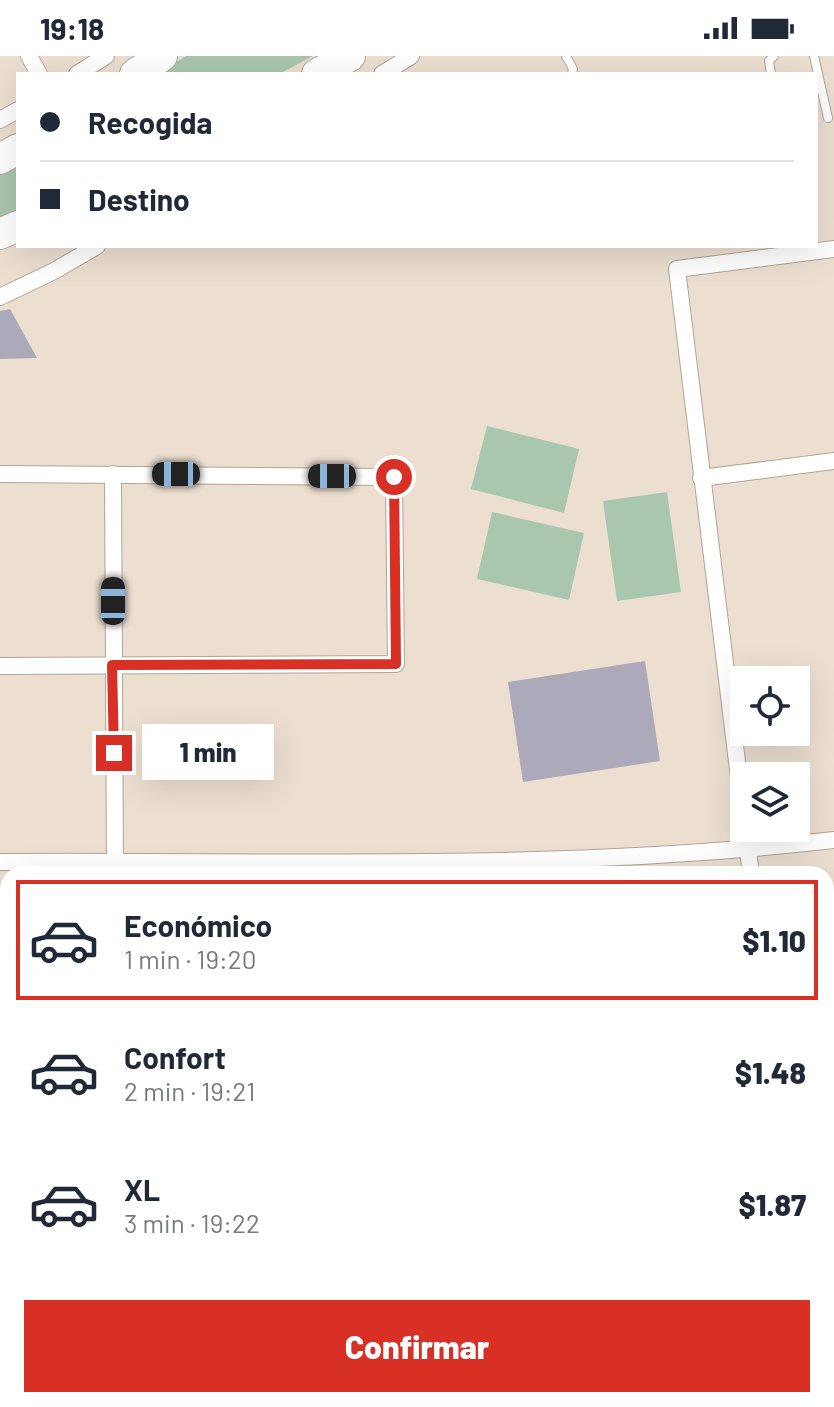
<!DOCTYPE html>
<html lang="es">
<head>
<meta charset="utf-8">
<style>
	body { margin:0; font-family:Barlow,sans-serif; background:#f2f2f3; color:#1f2937; height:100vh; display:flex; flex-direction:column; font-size:30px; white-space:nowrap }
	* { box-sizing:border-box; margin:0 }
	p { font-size:26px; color:#747a83 }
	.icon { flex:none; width:44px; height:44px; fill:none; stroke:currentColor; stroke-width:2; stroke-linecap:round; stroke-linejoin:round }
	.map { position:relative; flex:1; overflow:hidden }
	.panel { position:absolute; left:0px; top:810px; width:834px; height:542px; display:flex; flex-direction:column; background:#fff; border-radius:24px 24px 0 0; box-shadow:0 8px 32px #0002 }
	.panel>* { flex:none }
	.guide { position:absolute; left:16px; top:16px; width:802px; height:176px; border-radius:0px; box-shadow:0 8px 32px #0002; display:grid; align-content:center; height:176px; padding:0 24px; background:#fff }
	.tools { position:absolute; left:730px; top:610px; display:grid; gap:16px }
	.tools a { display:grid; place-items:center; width:80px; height:80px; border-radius:0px; background:#fff; box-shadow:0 8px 32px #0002; font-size:40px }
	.end { position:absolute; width:36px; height:36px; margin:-18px; border:10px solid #d93025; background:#fff; box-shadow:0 0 0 4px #fff }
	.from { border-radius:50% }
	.bubble { position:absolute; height:56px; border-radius:0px; background:#fff; box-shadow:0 8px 32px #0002; font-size:26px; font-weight:800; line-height:56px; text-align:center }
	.car { position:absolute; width:24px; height:48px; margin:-24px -12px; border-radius:10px; box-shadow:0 0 6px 2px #0007; background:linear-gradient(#222 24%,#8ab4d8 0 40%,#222 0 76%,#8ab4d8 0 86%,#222 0) }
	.guide b { display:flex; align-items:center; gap:28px; height:76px; font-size:30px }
	.guide b+b { border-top:2px solid #e0e1e3 }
	.guide i { width:20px; height:20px; background:#1f2937 }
	ul { padding:14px 0 0; list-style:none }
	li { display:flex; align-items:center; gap:24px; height:120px; margin:0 16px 12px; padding:0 8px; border:4px solid transparent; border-radius:0px }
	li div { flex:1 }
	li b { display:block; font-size:30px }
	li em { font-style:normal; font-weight:800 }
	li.active { border-color:#d93025 }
	li>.icon { width:72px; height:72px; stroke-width:1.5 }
	.button { display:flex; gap:16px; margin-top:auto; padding:16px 24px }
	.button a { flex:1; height:92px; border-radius:0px; background:#d93025; color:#fff; font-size:32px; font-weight:800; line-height:92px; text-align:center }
	.status { display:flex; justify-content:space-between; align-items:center; height:56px; padding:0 40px; background:#fff; direction:ltr }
	.status svg { height:22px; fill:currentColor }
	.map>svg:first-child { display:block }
</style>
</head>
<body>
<div class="status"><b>19:18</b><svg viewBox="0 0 49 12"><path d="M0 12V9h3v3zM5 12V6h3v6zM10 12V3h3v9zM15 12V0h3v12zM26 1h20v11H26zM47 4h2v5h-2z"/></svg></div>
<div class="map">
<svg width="834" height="1351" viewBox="0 0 834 1351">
	<rect width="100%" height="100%" fill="#ecdfd0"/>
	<g fill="#a9c6ae">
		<polygon points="186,0 313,0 279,18 156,18"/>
		<polygon points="18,103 18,154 0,164 0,115"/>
		<polygon points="487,370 579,393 564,457 471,433"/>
		<polygon points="667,436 681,536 617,545 603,445"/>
		<polygon points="492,456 584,477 569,544 477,523"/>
	</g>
	<g fill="#aba9ba">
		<polygon points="10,253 37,302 0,303 0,255"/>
		<polygon points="645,605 660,705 523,726 508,626"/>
	</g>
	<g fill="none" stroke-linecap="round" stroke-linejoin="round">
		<g stroke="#b1a496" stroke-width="10">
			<g id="lane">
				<polyline points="566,0 573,13 572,18"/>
				<polyline points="814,0 828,62"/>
				<polyline points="771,18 769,5 774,0"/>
				<polyline points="595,1344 596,1351"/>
			</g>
		</g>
		<g stroke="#b1a496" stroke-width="18">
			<g id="street">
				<polyline points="29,0 39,18"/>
				<polyline points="77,18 106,0"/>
				<polyline points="382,18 411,0"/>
				<polyline points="0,64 18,54"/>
				<polyline points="0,241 54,215 97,190"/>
				<polyline points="0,418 394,421 396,608 0,610"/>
				<polyline points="113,418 115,818"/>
				<polyline points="701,422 834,405"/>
				<polyline points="744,763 677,213 834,193"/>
				<polyline points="745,772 751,818"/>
				<path d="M0 806C278 804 557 816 834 784"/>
				<polyline points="0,1009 8,1009"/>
				<polyline points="826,1051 834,1052"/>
				<polyline points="0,1205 8,1205"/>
				<polyline points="826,1273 834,1274"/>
				<polyline points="115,1344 115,1351"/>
				<polyline points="451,1344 451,1351"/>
				<polyline points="778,1351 778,1344"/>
			</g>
		</g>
		<g stroke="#b1a496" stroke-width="32">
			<g id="highway">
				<polyline points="135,18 162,0"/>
				<polyline points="317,18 350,0"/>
				<polyline points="0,103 18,93"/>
				<polyline points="0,178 18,170"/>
			</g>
		</g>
		<use href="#lane" stroke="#fff" stroke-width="8"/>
		<use href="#street" stroke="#fff" stroke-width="16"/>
		<use href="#highway" stroke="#fff" stroke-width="30"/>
	</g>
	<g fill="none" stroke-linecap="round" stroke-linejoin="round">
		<polyline stroke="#d93025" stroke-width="10" points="114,697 112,609 396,608 394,421"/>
	</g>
</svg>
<div class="tools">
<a><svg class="icon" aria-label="locate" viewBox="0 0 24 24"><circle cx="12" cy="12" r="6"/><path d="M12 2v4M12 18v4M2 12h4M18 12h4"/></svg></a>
<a><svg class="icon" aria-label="layers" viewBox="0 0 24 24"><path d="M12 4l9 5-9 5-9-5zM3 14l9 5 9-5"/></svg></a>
</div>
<i class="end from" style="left:394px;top:421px"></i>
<i class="end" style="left:114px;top:697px"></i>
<div class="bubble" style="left:142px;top:668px;width:132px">1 min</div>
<i class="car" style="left:176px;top:418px;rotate:270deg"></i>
<i class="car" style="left:332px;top:420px;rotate:270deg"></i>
<i class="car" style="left:113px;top:545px;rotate:0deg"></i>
<div class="guide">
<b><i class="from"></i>Recogida</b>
<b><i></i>Destino</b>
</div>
<section class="panel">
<ul>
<li class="active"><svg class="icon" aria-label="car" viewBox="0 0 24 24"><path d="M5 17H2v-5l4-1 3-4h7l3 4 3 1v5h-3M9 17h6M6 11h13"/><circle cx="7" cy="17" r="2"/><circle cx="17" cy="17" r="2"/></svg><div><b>Económico</b><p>1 min · 19:20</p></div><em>$1.10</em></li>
<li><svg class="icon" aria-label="car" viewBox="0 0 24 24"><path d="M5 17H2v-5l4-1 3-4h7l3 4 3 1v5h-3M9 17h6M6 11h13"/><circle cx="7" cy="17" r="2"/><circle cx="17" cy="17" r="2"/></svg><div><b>Confort</b><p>2 min · 19:21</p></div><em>$1.48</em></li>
<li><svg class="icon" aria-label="car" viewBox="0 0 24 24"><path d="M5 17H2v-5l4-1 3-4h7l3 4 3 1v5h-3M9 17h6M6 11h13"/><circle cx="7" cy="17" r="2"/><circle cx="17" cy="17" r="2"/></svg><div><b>XL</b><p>3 min · 19:22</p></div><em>$1.87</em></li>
</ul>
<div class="button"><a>Confirmar</a></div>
</section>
</div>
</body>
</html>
